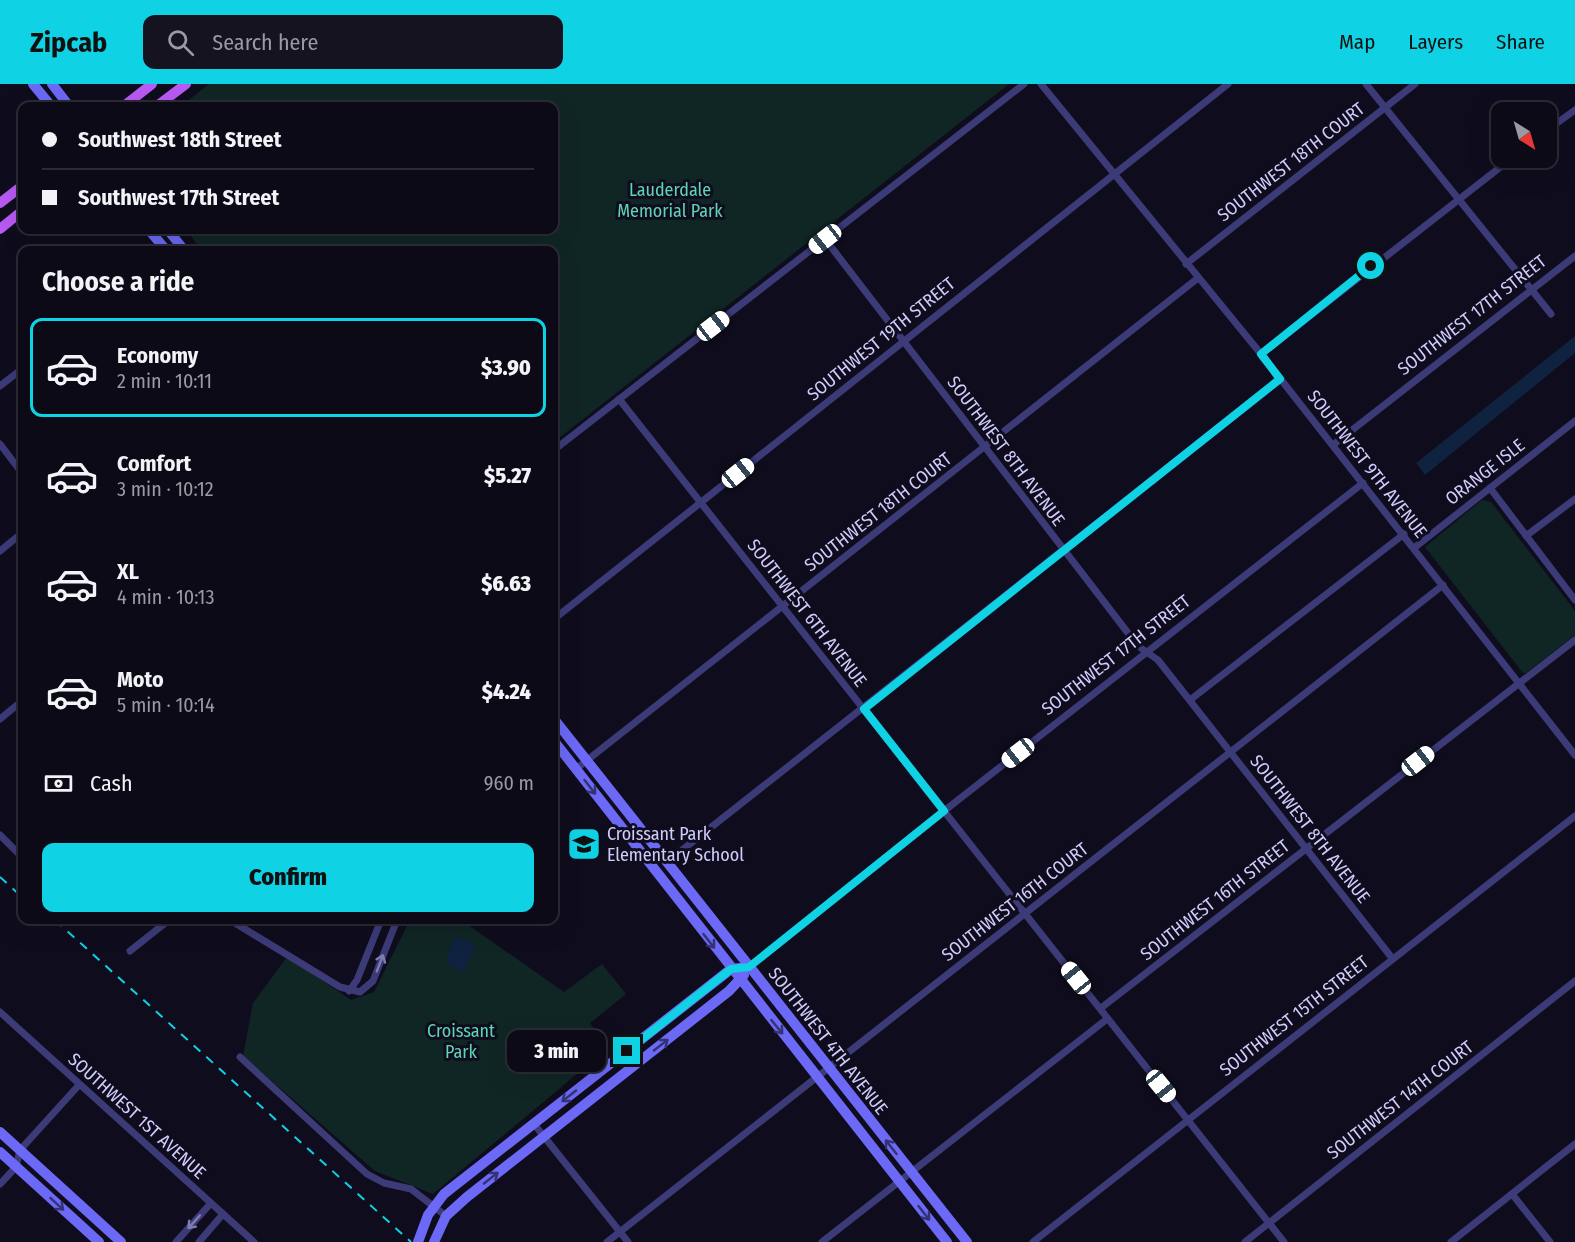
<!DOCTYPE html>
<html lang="en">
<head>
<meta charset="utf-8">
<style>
	body { margin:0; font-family:"Fira Sans Condensed",sans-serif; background:#14131f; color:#f1f3f6; height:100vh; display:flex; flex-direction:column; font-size:22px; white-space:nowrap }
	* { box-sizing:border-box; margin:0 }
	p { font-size:20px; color:#9a9aa1 }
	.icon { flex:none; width:33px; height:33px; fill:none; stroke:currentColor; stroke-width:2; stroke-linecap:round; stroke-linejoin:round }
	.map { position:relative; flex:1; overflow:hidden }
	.drawer { position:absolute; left:18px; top:162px; width:540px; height:678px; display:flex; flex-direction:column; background:#0b0a16; border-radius:12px; box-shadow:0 6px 24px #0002,0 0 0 2px #2b2b35 }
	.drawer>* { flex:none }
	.guide { position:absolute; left:18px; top:18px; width:540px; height:132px; border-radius:12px; box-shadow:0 6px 24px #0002,0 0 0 2px #2b2b35; display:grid; align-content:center; height:132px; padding:0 24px; background:#0b0a16 }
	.needle { width:39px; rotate:143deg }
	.controls { position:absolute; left:1491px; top:18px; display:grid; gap:12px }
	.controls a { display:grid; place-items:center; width:66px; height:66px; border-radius:12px; background:#0b0a16; box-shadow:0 6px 24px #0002,0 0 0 2px #2b2b35; font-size:30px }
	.end { position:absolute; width:27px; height:27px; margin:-14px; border:8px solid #0fd2e4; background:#111; box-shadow:0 0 0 3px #111 }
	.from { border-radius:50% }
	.bubble { position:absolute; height:42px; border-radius:12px; background:#0b0a16; box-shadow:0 6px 24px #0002,0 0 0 2px #2b2b35; font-size:20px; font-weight:800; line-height:42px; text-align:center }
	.car { position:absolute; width:18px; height:36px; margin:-18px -9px; border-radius:8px; box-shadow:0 0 4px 2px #0007; background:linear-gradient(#fff 24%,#345 0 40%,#fff 0 76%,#345 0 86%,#fff 0) }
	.guide b { display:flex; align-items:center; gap:21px; height:57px; font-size:22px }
	.guide b+b { border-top:2px solid #2b2b35 }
	.guide i { width:15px; height:15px; background:#f1f3f6 }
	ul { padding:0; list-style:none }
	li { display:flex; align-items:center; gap:18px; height:99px; margin:0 12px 9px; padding:0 12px; border:3px solid transparent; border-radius:12px }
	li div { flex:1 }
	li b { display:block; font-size:22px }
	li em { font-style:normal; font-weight:800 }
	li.current { border-color:#0fd2e4 }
	li>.icon { width:54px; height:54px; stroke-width:1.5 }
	h2 { padding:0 24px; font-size:27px; line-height:72px }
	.pay { display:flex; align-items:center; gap:15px; height:66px; padding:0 24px; font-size:22px }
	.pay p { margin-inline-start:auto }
	.primary-button { display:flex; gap:12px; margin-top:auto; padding:12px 24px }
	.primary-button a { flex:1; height:69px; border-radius:12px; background:#0fd2e4; color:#111; font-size:24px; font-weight:800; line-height:69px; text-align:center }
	header { display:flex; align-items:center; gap:36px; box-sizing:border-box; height:84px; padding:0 30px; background:#0fd2e4; color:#111 }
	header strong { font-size:28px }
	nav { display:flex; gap:33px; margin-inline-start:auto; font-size:21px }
	.search { width:420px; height:54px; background:#14131f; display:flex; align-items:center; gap:15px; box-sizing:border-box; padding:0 21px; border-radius:12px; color:#9a9aa1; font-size:22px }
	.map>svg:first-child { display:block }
</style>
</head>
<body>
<header>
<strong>Zipcab</strong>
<div class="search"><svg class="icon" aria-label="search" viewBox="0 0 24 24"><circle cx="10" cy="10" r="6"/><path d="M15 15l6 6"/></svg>Search here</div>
<nav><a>Map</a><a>Layers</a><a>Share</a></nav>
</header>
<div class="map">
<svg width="1575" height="1158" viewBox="0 0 1575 1158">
	<rect width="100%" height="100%" fill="#0f0d1d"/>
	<g fill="#102625">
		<polygon points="209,0 1009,0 554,358 554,166 202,166 186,146 554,146 554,22 181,22"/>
		<polygon points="1482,416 1491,418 1575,527 1575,551 1526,589 1523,589 1425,463"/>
		<polygon points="410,836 461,836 564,908 602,880 626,910 590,939 608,964 433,1110 375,1087 243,972 253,919 287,873 351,916 374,908"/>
	</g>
	<g fill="#0f223f">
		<polygon points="1575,252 1575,269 1425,391 1416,379"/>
		<polygon points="455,852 476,860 464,888 447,881 449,876 446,875"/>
	</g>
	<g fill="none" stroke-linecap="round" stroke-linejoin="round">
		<g stroke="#3c3b78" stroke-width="7">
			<polyline points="1041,0 1261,270 1575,671"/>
			<polyline points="1366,0 1551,230"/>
			<polyline points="1546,47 1575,26"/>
			<polyline points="825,155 1138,562 1158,576 1392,874"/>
			<polyline points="1186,180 1415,0"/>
			<polyline points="1261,270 1512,74"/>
			<polyline points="0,302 22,285"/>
			<polyline points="619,315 1284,1158"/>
			<polyline points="0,360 22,389"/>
			<polyline points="1333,361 1575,172"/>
			<polyline points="554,366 1024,0"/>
			<polyline points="1490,404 1575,516"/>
			<polyline points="1526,452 1575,415"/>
			<polyline points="1414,464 1575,337"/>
			<polyline points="0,467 22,449"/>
			<polyline points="554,535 1228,0"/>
			<polyline points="1190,616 1404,450"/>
			<polyline points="0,635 22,617"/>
			<polyline points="576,685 1198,194"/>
			<polyline points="0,751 22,773"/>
			<polyline points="667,778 1280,295"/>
			<polyline points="230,836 340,903 360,908 373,897 397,836"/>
			<polyline points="130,867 169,836"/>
			<polyline points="749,883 944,727 1363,399"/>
			<polyline points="349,907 357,896 381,836"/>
			<polyline points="1101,924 1575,556"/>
			<polyline points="0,928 254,1158"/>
			<polyline points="240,973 367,1090 384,1099 411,1105 446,1132"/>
			<polyline points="534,1040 628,1158"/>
			<polyline points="0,1100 16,1083 20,1066 79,1001"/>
			<polyline points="1512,1110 1550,1158"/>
			<polyline points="176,1158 211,1119"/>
			<polyline points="199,1158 223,1130"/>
			<polyline points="607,1158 1443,501"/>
			<polyline points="822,1158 1107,935"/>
			<polyline points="1033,1158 1575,732"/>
			<polyline points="1245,1158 1575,897"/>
			<polyline points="1451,1158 1575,1060"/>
		</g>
		<g stroke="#6b69f5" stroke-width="10">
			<polyline points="33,0 51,22"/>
			<polyline points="52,0 69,22"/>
			<polyline points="149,146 166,166"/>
			<polyline points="168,146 184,166"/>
			<polyline points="554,635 967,1158"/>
			<polyline points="554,657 947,1158"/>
			<polyline points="0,1048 121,1158"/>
			<polyline points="0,1068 99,1158"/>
			<polyline points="418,1158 428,1131 444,1110 731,885 749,883"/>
			<polyline points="434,1158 446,1132 467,1113 729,907 744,891"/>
		</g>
		<g stroke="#b85af4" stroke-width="10">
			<polyline points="124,22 152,0"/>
			<polyline points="157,22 186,0"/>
			<polyline points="0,119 22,102"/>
			<polyline points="0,145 22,127"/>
		</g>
		<g stroke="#0fd2e4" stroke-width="2" stroke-dasharray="9 8" stroke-linecap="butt">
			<polyline points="0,793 22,813"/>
			<polyline points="55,836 411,1158"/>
		</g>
	</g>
	<defs><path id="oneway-shaft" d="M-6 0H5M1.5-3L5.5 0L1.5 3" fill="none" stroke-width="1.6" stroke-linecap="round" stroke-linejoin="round" transform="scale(1.5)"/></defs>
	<g stroke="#343273">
		<use href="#oneway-shaft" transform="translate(590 703) rotate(52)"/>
		<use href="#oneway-shaft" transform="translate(709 857) rotate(52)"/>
		<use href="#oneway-shaft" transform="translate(777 943) rotate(51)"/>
		<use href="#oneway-shaft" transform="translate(661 961) rotate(-38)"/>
		<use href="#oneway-shaft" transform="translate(569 1012) rotate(142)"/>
		<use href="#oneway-shaft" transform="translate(891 1063) rotate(-128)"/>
		<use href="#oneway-shaft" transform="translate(491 1094) rotate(-38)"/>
		<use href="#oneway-shaft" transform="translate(57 1120) rotate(42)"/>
		<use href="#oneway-shaft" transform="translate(924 1129) rotate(52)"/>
	</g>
	<g stroke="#7f7cb3">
		<use href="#oneway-shaft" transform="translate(380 879) rotate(-69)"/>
		<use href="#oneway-shaft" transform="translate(194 1138) rotate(132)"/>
	</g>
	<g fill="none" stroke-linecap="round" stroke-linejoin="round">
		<polyline stroke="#0fd2e4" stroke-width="8" points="627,967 731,885 749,883 944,727 864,625 1280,295 1261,270 1371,182"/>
	</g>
	<defs>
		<g id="school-square" transform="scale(1.725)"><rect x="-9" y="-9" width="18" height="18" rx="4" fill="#0fd2e4" stroke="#0f0d1d"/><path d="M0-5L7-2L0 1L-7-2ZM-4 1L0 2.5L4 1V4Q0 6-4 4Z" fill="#111"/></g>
	</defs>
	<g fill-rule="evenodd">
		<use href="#school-square" x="584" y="760"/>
	</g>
	<g text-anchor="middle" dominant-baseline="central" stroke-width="6" stroke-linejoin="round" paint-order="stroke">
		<g font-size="18" fill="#d0ccfc" stroke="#0f0d1d">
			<text transform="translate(1291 78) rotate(-38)">SOUTHWEST 18TH COURT</text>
			<text transform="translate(1472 231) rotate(-38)">SOUTHWEST 17TH STREET</text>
			<text transform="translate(881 255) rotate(-39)">SOUTHWEST 19TH STREET</text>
			<text transform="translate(1006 367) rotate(53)">SOUTHWEST 8TH AVENUE</text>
			<text transform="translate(1367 380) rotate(52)">SOUTHWEST 9TH AVENUE</text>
			<text transform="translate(1485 388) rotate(-38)">ORANGE ISLE</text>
			<text transform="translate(878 428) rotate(-38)">SOUTHWEST 18TH COURT</text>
			<text transform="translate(807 529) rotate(52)">SOUTHWEST 6TH AVENUE</text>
			<text transform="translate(1116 571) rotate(-38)">SOUTHWEST 17TH STREET</text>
			<text transform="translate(1310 745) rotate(52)">SOUTHWEST 8TH AVENUE</text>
			<text transform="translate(1215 816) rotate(-38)">SOUTHWEST 16TH STREET</text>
			<text transform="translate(1015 818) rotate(-38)">SOUTHWEST 16TH COURT</text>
			<text transform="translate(1294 932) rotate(-38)">SOUTHWEST 15TH STREET</text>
			<text transform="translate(828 957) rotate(52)">SOUTHWEST 4TH AVENUE</text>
			<text transform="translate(1400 1016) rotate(-38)">SOUTHWEST 14TH COURT</text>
			<text transform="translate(137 1032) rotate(42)">SOUTHWEST 1ST AVENUE</text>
		</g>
		<g font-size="18" fill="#5ed5b6" stroke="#0f0d1d">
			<text x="670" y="106">Lauderdale<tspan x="670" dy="21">Memorial Park</tspan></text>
			<text x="461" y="947">Croissant<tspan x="461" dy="21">Park</tspan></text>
		</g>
		<g font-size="18" fill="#d0ccfc" stroke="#0f0d1d" text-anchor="start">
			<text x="607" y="750">Croissant Park<tspan x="607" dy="21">Elementary School</tspan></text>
		</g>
	</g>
</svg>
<div class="controls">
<a><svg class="needle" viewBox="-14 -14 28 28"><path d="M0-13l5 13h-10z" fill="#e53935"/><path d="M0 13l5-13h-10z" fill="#9a9aa1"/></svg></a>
</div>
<i class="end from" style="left:1371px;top:182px"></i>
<i class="end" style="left:627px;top:967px"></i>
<div class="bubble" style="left:507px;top:946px;width:99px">3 min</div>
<i class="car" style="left:825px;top:155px;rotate:232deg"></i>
<i class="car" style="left:713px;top:242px;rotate:52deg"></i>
<i class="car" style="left:738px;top:389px;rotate:51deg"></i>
<i class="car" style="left:1018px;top:669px;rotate:232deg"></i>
<i class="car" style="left:1418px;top:677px;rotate:52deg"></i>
<i class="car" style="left:1076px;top:894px;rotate:321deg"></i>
<i class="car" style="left:1161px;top:1002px;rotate:141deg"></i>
<div class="guide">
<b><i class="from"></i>Southwest 18th Street</b>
<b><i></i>Southwest 17th Street</b>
</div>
<section class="drawer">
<h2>Choose a ride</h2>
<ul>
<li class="current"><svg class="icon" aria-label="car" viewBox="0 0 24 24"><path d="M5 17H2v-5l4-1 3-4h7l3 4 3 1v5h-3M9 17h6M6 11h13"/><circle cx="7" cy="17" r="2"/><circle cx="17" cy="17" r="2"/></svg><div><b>Economy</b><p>2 min · 10:11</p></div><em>$3.90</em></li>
<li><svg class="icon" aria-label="car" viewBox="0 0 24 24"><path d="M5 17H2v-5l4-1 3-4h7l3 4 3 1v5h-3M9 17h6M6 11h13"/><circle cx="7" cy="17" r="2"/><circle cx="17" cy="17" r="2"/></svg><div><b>Comfort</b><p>3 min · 10:12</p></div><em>$5.27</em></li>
<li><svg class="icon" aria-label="car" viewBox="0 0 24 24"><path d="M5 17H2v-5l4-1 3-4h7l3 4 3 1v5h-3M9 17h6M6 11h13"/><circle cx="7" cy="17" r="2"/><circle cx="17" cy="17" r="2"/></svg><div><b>XL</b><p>4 min · 10:13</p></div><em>$6.63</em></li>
<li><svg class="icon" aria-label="car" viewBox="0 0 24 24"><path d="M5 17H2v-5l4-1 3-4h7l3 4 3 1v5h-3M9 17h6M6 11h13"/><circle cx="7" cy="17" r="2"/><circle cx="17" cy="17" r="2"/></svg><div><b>Moto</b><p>5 min · 10:14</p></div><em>$4.24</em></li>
</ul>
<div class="pay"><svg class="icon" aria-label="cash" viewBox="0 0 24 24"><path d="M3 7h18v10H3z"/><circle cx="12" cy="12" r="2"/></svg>Cash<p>960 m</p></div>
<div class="primary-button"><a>Confirm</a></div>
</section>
</div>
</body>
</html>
